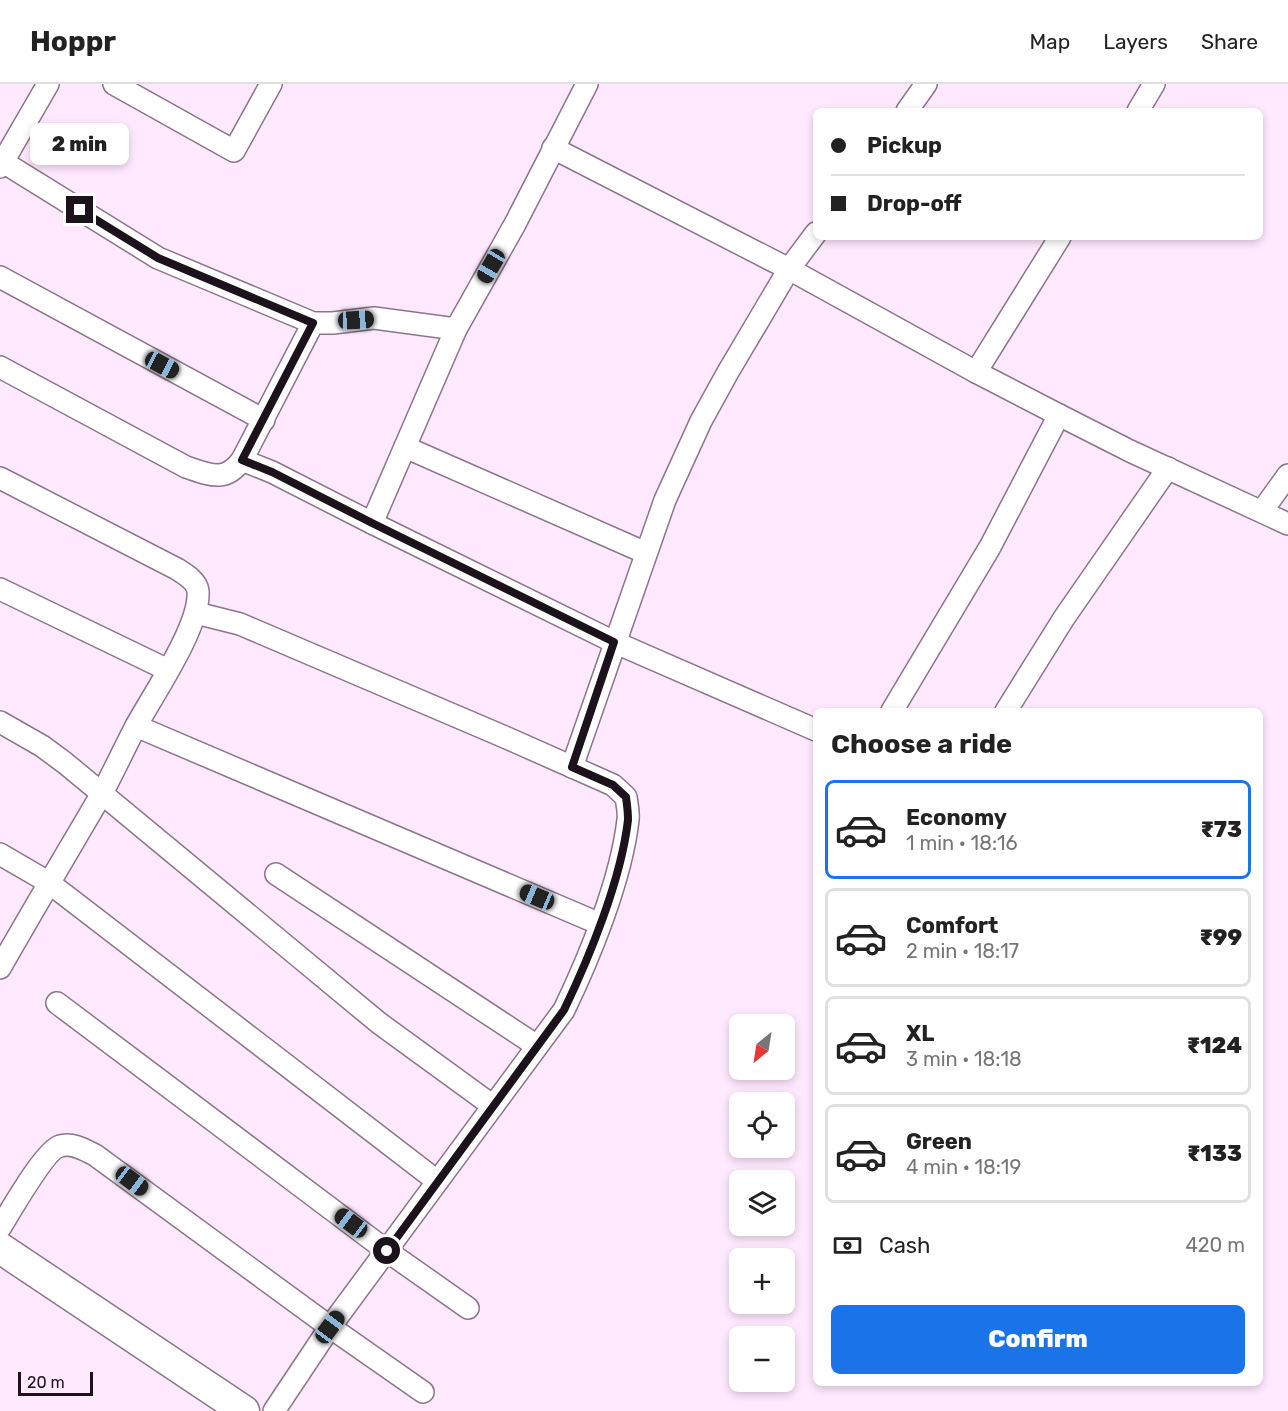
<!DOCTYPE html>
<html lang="en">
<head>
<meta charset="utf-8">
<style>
	body { margin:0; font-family:Rubik,sans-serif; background:#f2f2f2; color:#222; height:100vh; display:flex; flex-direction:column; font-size:22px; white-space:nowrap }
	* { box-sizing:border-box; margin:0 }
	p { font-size:20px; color:#767676 }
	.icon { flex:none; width:33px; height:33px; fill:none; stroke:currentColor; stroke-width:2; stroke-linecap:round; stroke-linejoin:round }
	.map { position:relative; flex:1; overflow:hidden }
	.details { position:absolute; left:813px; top:624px; width:450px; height:678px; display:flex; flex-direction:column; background:#fff; border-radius:9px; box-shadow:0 3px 9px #0003 }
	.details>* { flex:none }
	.banner { position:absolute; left:813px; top:24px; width:450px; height:132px; border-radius:9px; box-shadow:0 3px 9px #0003; display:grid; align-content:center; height:132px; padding:0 18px; background:#fff }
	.needle { width:39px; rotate:210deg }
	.tools { position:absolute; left:729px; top:930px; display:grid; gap:12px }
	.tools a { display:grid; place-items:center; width:66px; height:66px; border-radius:9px; background:#fff; box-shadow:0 3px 9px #0003; font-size:30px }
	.scale { position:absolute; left:18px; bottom:15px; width:75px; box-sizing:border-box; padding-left:6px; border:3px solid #1b121b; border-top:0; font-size:16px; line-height:21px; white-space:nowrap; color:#1b121b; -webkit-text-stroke:4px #ffe9fe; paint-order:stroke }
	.end { position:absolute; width:27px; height:27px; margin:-14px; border:8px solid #1b121b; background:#fff; box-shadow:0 0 0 3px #fff }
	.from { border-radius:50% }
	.bubble { position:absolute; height:42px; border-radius:9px; background:#fff; box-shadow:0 3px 9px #0003; font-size:20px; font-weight:800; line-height:42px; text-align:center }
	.car { position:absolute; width:18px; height:36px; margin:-18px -9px; border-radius:8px; box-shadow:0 0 4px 2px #0007; background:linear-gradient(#222 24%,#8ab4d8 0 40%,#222 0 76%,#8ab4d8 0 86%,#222 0) }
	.banner b { display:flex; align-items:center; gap:21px; height:57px; font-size:22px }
	.banner b+b { border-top:2px solid #e0e0e0 }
	.banner i { width:15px; height:15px; background:#222 }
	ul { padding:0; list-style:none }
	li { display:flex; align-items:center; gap:18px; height:99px; margin:0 12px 9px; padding:0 6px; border:3px solid #e0e0e0; border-radius:9px }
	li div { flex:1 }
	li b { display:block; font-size:22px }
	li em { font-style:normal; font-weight:800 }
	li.selected { border-color:#1a73e8 }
	li>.icon { width:54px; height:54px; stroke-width:1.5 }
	h2 { padding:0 18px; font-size:27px; line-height:72px }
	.pay { display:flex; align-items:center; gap:15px; height:66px; padding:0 18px; font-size:22px }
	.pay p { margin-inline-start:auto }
	.primary-button { display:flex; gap:12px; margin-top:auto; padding:12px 18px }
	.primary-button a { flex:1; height:69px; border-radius:9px; background:#1a73e8; color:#fff; font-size:24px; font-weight:800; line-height:69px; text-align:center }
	header { display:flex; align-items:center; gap:36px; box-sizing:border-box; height:84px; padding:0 30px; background:#fff; border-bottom:2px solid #e0e0e0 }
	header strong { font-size:28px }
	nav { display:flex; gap:33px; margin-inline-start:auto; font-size:21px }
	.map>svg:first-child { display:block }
</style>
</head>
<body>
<header>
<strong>Hoppr</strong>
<nav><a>Map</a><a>Layers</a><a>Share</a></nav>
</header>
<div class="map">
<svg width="1288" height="1327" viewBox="0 0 1288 1327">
	<rect width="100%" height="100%" fill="#ffe9fe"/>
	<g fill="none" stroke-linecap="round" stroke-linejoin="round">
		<g stroke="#8d748c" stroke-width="24">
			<g id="street">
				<polyline points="114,0 234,67 271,0"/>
				<polyline points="907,27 926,0"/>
				<polyline points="1138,27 1154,0"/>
				<polyline points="553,64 789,185 976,288 1059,331 1130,367 1288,440"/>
				<polyline points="3,78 158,174 313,239 333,239 374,234 456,245"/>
				<polyline points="0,83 48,0"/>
				<polyline points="0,193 264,336"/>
				<path d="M0 283 186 383C210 391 225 399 242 376L313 239"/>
				<polyline points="976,288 1060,153"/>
				<polyline points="405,363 646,469"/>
				<polyline points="242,376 272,388 372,439 614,558 816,646"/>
				<path d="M0 394 177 485C185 490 197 497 198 507 201 541 153 611 136 642 124 665 113 689 101 711 67 769 33 826 0 884"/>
				<polyline points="1262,427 1288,391"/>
				<polyline points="372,439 456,245 515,140 587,0"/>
				<polyline points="0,505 168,586"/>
				<path d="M196 529 240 540 507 654 613 701 626 713C627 720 629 728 628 736 621 796 590 872 564 926L330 1243 274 1327"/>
				<polyline points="892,627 990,463 1059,331"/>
				<polyline points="1006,627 1064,534 1168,384"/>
				<polyline points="0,638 42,662 65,679 379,939 493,1022"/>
				<polyline points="136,642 600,840"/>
				<polyline points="572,683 665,416 701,337 728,288 789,185 816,149"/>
				<polyline points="0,770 48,798 437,1097"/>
				<polyline points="276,790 537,962"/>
				<polyline points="57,919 387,1167 468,1224"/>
				<path d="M0 1144C10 1128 45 1066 60 1062 72 1058 85 1066 95 1071L330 1243 423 1308"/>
			</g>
		</g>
		<g stroke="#8d748c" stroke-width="33">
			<polyline id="secondary" points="0,1164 244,1327"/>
		</g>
		<use href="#street" stroke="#fff" stroke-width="21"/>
		<use href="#secondary" stroke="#fff" stroke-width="30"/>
	</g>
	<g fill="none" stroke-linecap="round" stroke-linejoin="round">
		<path stroke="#1b121b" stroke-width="8" d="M80 126 158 174 313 239 242 376 272 388 372 439 614 558 572 683 613 701 626 713C627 720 628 728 628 736 621 796 590 872 564 926L387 1167"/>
	</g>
</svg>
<div class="tools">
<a><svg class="needle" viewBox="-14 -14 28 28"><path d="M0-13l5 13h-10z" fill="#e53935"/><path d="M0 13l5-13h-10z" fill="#767676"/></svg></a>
<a><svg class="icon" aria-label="locate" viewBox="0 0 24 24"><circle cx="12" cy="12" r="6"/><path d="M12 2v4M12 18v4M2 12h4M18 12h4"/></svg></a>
<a><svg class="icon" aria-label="layers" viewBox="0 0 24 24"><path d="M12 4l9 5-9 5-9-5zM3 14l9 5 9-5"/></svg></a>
<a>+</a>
<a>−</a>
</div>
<div class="scale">20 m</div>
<i class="end from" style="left:387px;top:1167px"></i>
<i class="end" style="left:80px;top:126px"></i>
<div class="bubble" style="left:30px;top:39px;width:99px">2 min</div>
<i class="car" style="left:491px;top:182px;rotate:210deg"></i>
<i class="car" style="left:356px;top:236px;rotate:87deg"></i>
<i class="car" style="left:162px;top:281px;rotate:118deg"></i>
<i class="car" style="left:537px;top:813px;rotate:293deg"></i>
<i class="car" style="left:132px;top:1097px;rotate:127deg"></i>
<i class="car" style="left:351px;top:1139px;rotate:307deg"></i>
<i class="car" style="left:330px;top:1243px;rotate:37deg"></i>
<div class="banner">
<b><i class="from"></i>Pickup</b>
<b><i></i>Drop-off</b>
</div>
<section class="details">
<h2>Choose a ride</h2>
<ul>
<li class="selected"><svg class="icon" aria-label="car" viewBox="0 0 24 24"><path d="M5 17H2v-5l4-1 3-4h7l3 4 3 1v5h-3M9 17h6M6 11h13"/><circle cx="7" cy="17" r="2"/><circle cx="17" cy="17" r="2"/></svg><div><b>Economy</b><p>1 min · 18:16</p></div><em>₹73</em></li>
<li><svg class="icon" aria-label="car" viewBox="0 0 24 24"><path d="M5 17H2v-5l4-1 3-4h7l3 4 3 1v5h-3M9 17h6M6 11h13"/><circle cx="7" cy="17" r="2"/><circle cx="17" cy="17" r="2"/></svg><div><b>Comfort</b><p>2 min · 18:17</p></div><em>₹99</em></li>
<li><svg class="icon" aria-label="car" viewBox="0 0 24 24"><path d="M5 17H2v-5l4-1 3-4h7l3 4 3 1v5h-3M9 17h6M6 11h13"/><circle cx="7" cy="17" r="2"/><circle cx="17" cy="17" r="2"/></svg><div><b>XL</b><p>3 min · 18:18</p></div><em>₹124</em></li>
<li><svg class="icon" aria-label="car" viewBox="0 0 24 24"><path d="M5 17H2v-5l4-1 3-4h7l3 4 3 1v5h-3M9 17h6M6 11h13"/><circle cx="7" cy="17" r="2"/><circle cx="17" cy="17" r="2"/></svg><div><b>Green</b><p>4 min · 18:19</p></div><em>₹133</em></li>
</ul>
<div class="pay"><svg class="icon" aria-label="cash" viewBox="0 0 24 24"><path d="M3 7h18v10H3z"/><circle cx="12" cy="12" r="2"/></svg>Cash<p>420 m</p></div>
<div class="primary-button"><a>Confirm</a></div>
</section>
</div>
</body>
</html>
